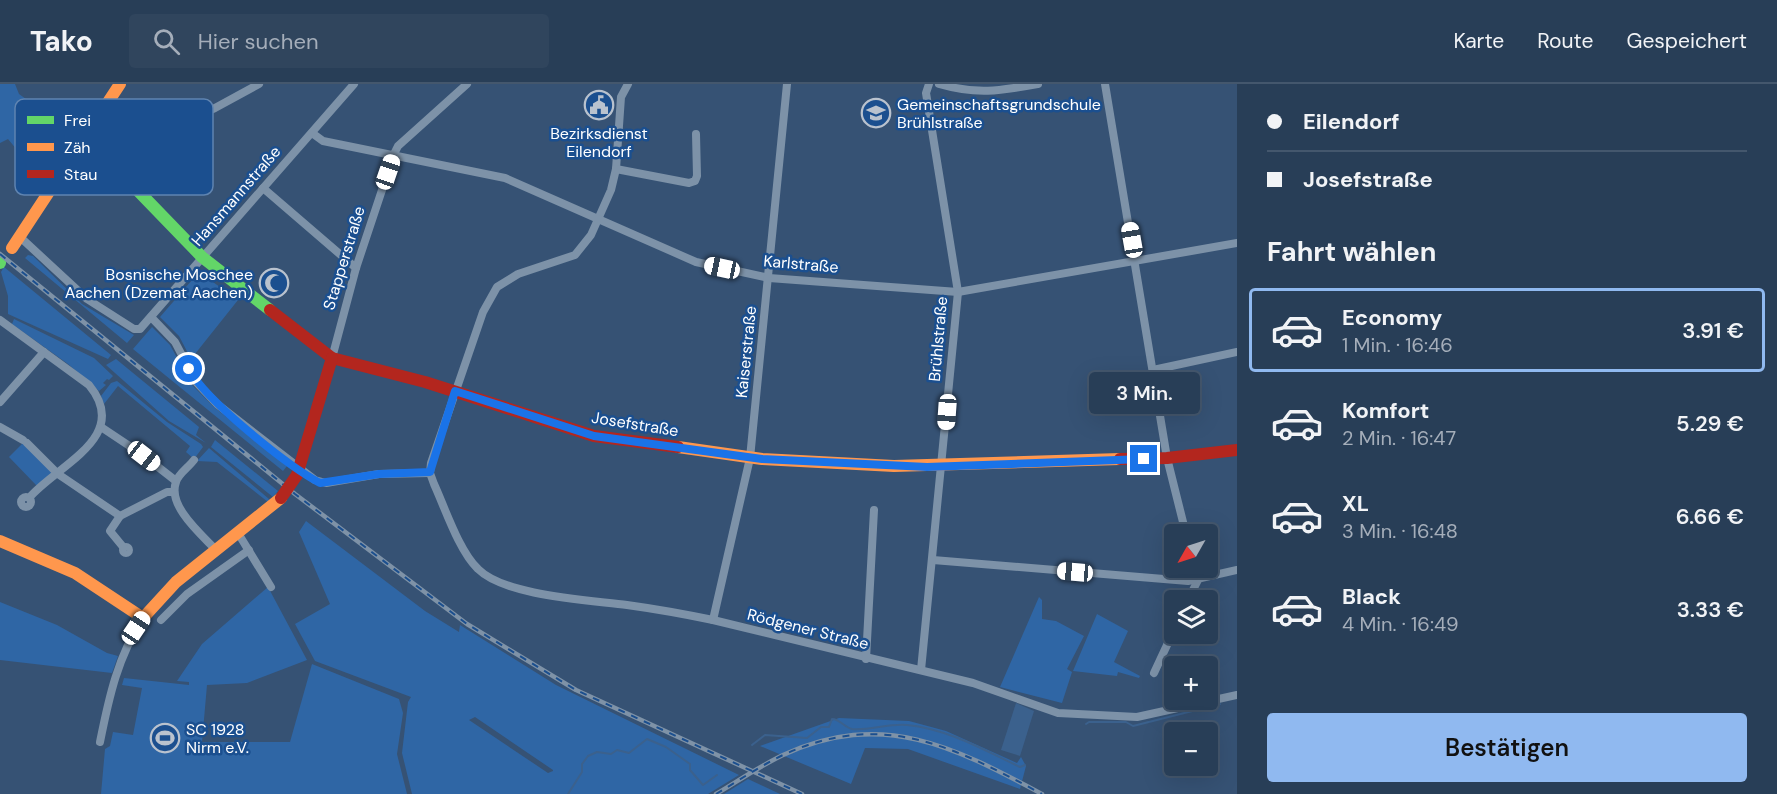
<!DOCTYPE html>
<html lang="de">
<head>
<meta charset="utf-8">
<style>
	body { margin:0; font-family:"DM Sans",sans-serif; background:#30455d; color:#f1f3f6; height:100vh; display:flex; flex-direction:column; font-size:22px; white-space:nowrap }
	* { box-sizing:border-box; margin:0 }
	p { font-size:20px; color:#a5aeba }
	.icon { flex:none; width:33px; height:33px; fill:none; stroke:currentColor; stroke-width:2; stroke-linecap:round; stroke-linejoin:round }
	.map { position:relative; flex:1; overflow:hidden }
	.drawer { display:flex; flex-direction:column; background:#283e57; width:540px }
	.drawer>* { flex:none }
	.guide { display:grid; align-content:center; height:132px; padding:0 30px; background:#283e57 }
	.needle { width:39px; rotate:231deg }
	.controls { position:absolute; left:1164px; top:440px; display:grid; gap:12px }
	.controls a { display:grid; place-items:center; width:54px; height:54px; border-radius:6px; background:#283e57; box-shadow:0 6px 24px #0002,0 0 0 2px #44576d; font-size:30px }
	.end { position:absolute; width:27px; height:27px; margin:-14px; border:8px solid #1a73e8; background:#fff; box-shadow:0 0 0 3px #fff }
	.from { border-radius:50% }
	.bubble { position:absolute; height:42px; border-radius:6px; background:#283e57; box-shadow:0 6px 24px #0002,0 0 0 2px #44576d; font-size:20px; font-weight:600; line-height:42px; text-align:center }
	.car { position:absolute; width:18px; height:36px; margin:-18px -9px; border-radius:8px; box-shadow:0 0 4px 2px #0007; background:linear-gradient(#fff 24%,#345 0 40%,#fff 0 76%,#345 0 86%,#fff 0) }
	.guide b { display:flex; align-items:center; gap:21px; height:57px; font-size:22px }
	.guide b+b { border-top:2px solid #44576d }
	.guide i { width:15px; height:15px; background:#f1f3f6 }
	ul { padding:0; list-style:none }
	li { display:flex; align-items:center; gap:18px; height:84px; margin:0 12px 9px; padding:0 18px; border:3px solid transparent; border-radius:6px }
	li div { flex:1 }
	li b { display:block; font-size:22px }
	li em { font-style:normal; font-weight:600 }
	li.selected { border-color:#90b9f0 }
	li>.icon { width:54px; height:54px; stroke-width:1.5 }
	h2 { padding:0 30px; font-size:27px; line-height:72px }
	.primary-button { display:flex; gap:12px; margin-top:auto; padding:12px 30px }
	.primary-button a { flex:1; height:69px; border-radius:6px; background:#90b9f0; color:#111; font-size:24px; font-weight:600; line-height:69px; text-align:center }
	header { display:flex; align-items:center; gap:36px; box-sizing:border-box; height:84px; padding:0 30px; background:#283e57; border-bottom:2px solid #44576d }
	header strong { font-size:28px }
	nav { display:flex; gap:33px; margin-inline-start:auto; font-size:21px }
	.search { width:420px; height:54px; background:#30455d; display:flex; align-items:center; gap:15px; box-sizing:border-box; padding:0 21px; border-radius:6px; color:#a5aeba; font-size:22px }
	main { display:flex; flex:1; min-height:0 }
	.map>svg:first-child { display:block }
</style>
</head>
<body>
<header>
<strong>Tako</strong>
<div class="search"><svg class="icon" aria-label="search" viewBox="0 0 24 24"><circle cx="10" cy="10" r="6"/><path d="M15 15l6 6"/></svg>Hier suchen</div>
<nav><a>Karte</a><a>Route</a><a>Gespeichert</a></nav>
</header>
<main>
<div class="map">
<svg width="1237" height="710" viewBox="0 0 1237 710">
	<rect width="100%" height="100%" fill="#365274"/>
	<g fill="#2f66a5" fill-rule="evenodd">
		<polygon points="0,0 15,0 19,10 76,51 49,92 32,84 8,55 0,59"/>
		<polygon points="28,171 33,172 82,220 134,251 127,259 25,174"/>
		<polygon points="4,183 111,271 108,275 8,230 8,212 1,188"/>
		<polygon points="199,188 238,216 191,275 179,252 160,233"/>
		<polygon points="14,235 94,274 113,292 109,296 107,295 103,299 106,301 99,307 68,280 12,240"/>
		<polygon points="152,243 170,261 192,301 214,323 287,382 283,387 133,265"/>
		<polygon points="116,275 199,343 196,351 206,359 169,337 106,281"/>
		<polygon points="117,297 167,338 201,360 203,363 194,375 186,368 190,362 118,302 104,320 101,312 111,299"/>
		<polygon points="215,356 278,407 273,413 211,363"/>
		<polygon points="23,359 51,387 51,392 37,402 9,373"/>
		<polygon points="209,364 269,415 268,418 217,378 197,377"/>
		<path d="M306 437 425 527 459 548 460 541 556 601 739 691 708 710H412L402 669 408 618 411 613 315 577 295 540 330 520 299 448ZM475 633 553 686V687L548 689 469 636Z"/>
		<polygon points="268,503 307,576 247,599 207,601 202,658 290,658 312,580 399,615 403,629 397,670 407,710 101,710 105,665 110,662 113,648 133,651 142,604 122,601 124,594 189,601 189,598 177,597 202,560"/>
		<polygon points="1039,513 1042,516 1042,535 1056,537 1084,552 1067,585 1072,588 1062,619 1000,603"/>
		<polygon points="0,518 57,541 107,569 118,572 112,589 0,576"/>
		<polygon points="1097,530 1128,547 1114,578 1140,592 1139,594 1118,588 1117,592 1073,587"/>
		<polygon points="839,634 909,637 946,647 1017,679 1021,673 1026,682 1020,705 908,665 865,664 851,700 760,662"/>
		<polygon points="748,695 780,710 724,710"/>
	</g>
	<polygon fill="#3b618d" points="1016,619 1034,627 1020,672 1001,666"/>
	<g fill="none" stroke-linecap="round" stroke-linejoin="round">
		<g stroke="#3b618d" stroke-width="2">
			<polyline points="1086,640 1089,638 1126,638 1133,642 1220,620"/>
			<path d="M752 661 765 651 807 654 821 643H829L832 635C840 635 844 643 852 645 868 647 890 639 907 641 948 645 984 666 1020 683L1025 681"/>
			<polyline points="568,710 582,688 582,680 588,672 597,668 611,670 617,666 629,669 647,655 666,663 690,680 690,686 703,701 717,691"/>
		</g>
		<g stroke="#7d92a8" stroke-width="8">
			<path d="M628 0 621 13 616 85 611 106 591 151 575 171 518 190 497 203 483 228 431 379 430 389 434 400C445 424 459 467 478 485 505 512 589 516 627 521 656 525 684 530 713 536L973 599 1058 629 1137 633 1237 611"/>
			<path d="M939 0C977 11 999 7 1038 0"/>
			<polyline points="1105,0 1167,374 1186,450"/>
			<polyline points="312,49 323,57 505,94 696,178 769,194 958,208 1237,159"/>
			<polyline points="110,76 147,54 215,24 259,0"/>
			<polyline points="616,85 689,99 695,97 697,92 696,50"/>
			<polyline points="263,104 356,184"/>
			<polyline points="20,153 87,215 134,245 140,245 354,0"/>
			<polyline points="151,233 175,258 196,298 217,320 315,396 326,399 379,390 430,389"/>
			<path d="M0 236 89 301C132 353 57 381 29 414"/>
			<polyline points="332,274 356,184 394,70 398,62 467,0"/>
			<polyline points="1153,286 1237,268"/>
			<polyline points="0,318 44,268"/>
			<polyline points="0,343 23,356"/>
			<polyline points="101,343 143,371"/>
			<polyline points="27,359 58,390 120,432"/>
			<polyline points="144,372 176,397"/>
			<path d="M194 376C189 383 178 390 176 398 167 422 202 451 216 466"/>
			<circle cx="26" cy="418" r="5"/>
			<polyline points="238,449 271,503"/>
			<circle cx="126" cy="466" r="3"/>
			<polyline points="124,464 110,447 120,432 167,408 174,408"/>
			<polyline points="933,476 1188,497 1237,486"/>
			<polyline points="1188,516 1198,496 1195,483"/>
			<polyline points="161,536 187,510 249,466"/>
			<polyline points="713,536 750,374 787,0"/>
			<polyline points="866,575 874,426"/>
			<polyline points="921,586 958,208 926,9 929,0"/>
			<polyline points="1154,589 1174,546"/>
			<path d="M100 658C109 613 118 572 143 534"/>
		</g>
		<g stroke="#63d668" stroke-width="12">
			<polyline points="87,54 202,173 270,226"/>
			<polyline points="0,178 0,179"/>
		</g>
		<g stroke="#ff974d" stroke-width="12">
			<polyline points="12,164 120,0"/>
			<polyline points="678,363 762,375 894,382 1120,375"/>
			<polyline points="0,457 75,489 143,534 176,498 281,414"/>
		</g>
		<g stroke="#b3261e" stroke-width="12">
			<polyline points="270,226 332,274 425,298 594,352 678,363"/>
			<polyline points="1120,375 1167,374 1237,366"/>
			<polyline points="297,391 332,274"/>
		</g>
		<g stroke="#7e92a7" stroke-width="4.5">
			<g id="rail">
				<polyline points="0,170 295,410 467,540 576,606 802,710"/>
				<path d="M716 710C738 697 760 682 783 671 883 625 954 663 1042 710"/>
			</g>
		</g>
		<use href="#rail" stroke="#1b4f8f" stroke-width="2" stroke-dasharray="7" stroke-linecap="butt"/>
		<polyline stroke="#b3261e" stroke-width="12" points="281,414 297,391"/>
	</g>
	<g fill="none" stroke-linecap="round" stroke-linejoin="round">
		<path stroke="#1a73e8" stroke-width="8" d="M189 285C205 316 288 382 320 399L379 390 430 388 455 307 594 352 762 375 927 383 1144 375"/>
	</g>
	<defs>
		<g id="civic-ring" transform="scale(1.5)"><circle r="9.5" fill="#1b4f8f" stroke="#b9c2ce" stroke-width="1.5"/><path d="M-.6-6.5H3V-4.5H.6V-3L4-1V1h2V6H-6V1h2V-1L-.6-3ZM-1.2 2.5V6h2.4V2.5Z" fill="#b9c2ce"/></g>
		<g id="school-ring" transform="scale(1.5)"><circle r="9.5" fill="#1b4f8f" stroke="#b9c2ce" stroke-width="1.5"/><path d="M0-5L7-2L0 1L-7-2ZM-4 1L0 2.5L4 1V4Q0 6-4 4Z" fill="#b9c2ce"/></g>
		<g id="mosque-ring" transform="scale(1.5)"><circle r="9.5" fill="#1b4f8f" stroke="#b9c2ce" stroke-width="1.5"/><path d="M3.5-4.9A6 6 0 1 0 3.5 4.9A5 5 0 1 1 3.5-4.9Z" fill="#b9c2ce"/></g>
		<g id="stadium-ring" transform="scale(1.5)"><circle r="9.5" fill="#1b4f8f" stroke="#b9c2ce" stroke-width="1.5"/><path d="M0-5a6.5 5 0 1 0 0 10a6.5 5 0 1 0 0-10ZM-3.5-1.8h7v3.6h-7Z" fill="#b9c2ce"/></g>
	</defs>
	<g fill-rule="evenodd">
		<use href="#civic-ring" x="599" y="21"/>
		<use href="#school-ring" x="876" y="29"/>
		<use href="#mosque-ring" x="274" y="199"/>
		<use href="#stadium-ring" x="165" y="654"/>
	</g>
	<g text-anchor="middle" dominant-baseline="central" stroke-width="5" stroke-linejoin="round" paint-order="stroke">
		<g font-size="16" fill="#fff" stroke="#1b4f8f" text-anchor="start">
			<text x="897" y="20">Gemeinschaftsgrundschule<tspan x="897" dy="18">Brühlstraße</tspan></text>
			<text x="599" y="49" text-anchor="middle">Bezirksdienst<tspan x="599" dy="18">Eilendorf</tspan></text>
			<text x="253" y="190" text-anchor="end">Bosnische Moschee<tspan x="253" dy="18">Aachen (Dzemat Aachen)</tspan></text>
			<text x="186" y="645">SC 1928<tspan x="186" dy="18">Nirm e.V.</tspan></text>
		</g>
		<g font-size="16" fill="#fff" stroke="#1b4f8f">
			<text transform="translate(236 112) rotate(-49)">Hansmannstraße</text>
			<text transform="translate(344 174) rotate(-73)">Stapperstraße</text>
			<text transform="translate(801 180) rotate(5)">Karlstraße</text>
			<text transform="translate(938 255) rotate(-85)">Brühlstraße</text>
			<text transform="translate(746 268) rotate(-84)">Kaiserstraße</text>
			<text transform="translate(635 340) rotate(9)">Josefstraße</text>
			<text transform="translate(808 545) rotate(14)">Rödgener Straße</text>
		</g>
	</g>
	<rect x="15" y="15" width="198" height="96" rx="9" fill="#1b4f8f" stroke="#5f84b1" stroke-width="1.5"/>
	<rect x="27" y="32" width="27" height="8" fill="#63d668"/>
	<rect x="27" y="59" width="27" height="8" fill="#ff974d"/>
	<rect x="27" y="86" width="27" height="8" fill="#b3261e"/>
	<g font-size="16" fill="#fff">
		<text x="64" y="42">Frei</text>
		<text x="64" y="69">Zäh</text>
		<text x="64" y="96">Stau</text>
	</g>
</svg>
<div class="controls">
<a><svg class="needle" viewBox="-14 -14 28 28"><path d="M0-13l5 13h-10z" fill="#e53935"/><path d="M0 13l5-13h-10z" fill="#a5aeba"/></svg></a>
<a><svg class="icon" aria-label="layers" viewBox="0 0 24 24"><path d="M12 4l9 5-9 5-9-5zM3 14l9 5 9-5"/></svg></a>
<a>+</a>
<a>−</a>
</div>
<i class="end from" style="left:189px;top:285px"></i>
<i class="end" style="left:1144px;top:375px"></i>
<div class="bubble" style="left:1089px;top:288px;width:111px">3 Min.</div>
<i class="car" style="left:388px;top:88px;rotate:19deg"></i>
<i class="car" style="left:1132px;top:156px;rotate:350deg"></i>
<i class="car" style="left:722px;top:184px;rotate:282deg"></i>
<i class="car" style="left:947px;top:328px;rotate:184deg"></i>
<i class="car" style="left:144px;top:372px;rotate:128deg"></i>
<i class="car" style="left:1075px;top:488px;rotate:275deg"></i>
<i class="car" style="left:136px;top:544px;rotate:34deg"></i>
</div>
<section class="drawer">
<div class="guide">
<b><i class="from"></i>Eilendorf</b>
<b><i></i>Josefstraße</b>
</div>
<h2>Fahrt wählen</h2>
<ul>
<li class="selected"><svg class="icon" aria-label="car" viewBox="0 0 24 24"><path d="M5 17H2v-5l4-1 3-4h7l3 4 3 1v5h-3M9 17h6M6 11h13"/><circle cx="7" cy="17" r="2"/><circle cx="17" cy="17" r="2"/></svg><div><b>Economy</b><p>1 Min. · 16:46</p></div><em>3.91 €</em></li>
<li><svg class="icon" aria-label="car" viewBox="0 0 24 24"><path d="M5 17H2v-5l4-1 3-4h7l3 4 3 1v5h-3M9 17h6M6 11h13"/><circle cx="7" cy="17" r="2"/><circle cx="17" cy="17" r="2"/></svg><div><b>Komfort</b><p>2 Min. · 16:47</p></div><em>5.29 €</em></li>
<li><svg class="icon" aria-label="car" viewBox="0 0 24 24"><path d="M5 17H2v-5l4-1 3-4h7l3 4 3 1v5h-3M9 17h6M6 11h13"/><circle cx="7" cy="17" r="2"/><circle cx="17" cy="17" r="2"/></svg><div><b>XL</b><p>3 Min. · 16:48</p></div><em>6.66 €</em></li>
<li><svg class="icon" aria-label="car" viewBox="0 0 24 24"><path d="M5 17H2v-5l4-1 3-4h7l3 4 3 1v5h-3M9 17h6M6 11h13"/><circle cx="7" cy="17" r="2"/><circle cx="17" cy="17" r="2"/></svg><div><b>Black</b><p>4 Min. · 16:49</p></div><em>3.33 €</em></li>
</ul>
<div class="primary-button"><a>Bestätigen</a></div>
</section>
</main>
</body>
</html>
